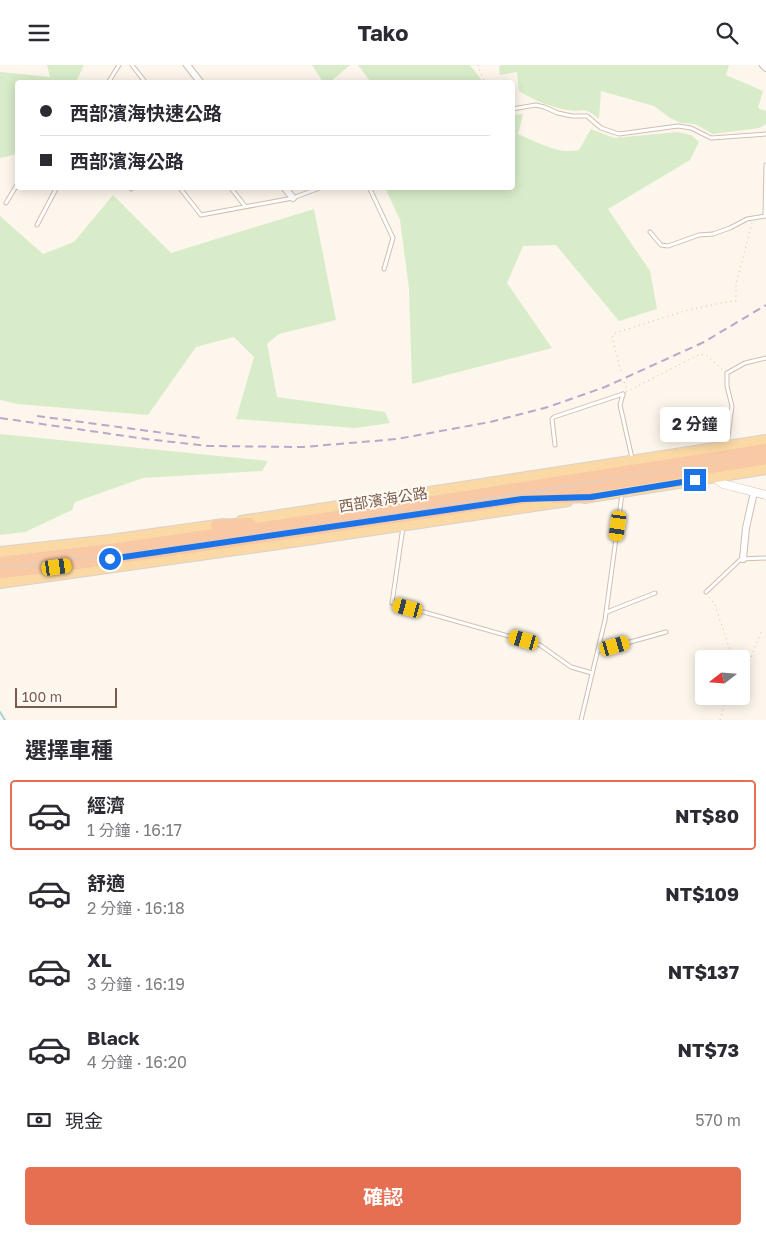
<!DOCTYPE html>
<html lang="zh-TW">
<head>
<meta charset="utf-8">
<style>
	body { margin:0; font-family:"Golos Text","Noto Sans TC",sans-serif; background:#f7f7f7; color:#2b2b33; height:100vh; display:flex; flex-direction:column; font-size:19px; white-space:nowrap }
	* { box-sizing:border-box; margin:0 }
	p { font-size:16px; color:#7c7c81 }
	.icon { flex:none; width:28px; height:28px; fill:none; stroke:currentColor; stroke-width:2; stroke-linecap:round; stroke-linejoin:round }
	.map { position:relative; height:655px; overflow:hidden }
	.side { display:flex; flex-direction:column; background:#fff; flex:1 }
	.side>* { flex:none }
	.banner { position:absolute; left:15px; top:15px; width:500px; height:110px; border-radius:5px; box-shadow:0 2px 12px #0003; display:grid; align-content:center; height:110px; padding:0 25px; background:#fff }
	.needle { width:32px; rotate:253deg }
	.tools { position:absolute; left:695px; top:585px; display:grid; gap:10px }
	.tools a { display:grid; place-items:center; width:55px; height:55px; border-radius:5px; background:#fff; box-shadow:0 2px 12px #0003; font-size:25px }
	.scale { position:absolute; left:15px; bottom:12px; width:102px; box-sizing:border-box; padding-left:5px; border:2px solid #7a5c4d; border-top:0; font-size:14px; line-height:18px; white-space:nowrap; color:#7a5c4d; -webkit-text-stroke:4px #fffaf3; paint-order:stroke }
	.end { position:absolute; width:22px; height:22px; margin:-11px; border:6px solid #1a73e8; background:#fff; box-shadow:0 0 0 2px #fff }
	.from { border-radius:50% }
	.bubble { position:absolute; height:35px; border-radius:5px; background:#fff; box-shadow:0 2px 12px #0003; font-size:16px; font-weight:700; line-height:35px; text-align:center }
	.car { position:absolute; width:15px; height:30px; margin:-15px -8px; border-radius:6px; box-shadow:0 0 4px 1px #0007; background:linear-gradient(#f5c518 24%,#345 0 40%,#f5c518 0 76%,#345 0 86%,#f5c518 0) }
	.banner b { display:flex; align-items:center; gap:18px; height:48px; font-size:19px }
	.banner b+b { border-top:1px solid #e1e1e2 }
	.banner i { width:12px; height:12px; background:#2b2b33 }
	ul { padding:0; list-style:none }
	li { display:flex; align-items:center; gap:15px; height:70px; margin:0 10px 8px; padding:0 15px; border:2px solid transparent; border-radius:5px }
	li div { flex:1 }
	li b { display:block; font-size:19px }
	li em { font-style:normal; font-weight:700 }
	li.on { border-color:#e76f51 }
	li>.icon { width:45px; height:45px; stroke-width:1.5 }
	h2 { padding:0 25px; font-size:22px; line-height:60px }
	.pay { display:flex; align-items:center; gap:12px; height:55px; padding:0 25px; font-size:19px }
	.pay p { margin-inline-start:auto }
	.button { display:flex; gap:10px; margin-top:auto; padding:10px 25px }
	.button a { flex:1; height:58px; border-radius:5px; background:#e76f51; color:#fff; font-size:20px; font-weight:700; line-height:58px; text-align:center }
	header { display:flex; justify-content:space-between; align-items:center; height:65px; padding:0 25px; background:#fff; font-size:22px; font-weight:700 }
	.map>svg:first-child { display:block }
</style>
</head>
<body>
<header><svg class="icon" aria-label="menu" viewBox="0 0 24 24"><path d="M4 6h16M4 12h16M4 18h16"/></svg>Tako<svg class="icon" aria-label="search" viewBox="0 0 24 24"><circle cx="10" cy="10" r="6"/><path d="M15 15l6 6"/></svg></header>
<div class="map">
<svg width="766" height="655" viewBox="0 0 766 655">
	<rect width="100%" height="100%" fill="#fdf6ec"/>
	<g fill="#d8ecc9">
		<polygon points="47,0 84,0 76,17 18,18 17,89 0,93 0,7 50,12"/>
		<polygon points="312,0 350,0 329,18 323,17"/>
		<polygon points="358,0 470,0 483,17 371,17"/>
		<path d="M501 0H729L726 10 763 26 758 43 766 46V59L759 63 713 69 695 59 681 58 670 53 654 41 601 26 599 54C582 40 585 48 567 45 550 42 533 35 519 26L517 7 500 10 499 3Z"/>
		<path d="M523 49 518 69C537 77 559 90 579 85L591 64 614 73 677 67 691 70 699 77 690 95 608 144 650 206 657 244 619 256 556 180 523 181 507 218 552 283 412 319 409 223 400 155 387 127 388 123 512 122 513 50Z"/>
		<polygon points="113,130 171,188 314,144 336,255 279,269 267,279 277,332 385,347 390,358 355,363 236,354 254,292 234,272 196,282 148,350 17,339 0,335 0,151 43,189 74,177"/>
		<polygon points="0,369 268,396 262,406 143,413 75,437 72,445 25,467 0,470"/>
	</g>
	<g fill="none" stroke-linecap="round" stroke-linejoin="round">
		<polyline stroke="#a5d3da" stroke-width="2" points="0,647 5,655"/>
		<g stroke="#d1beb0" stroke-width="5">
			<g id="service">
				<polyline points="132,0 146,18"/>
				<polyline points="108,18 119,0"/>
				<polyline points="512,44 536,40 544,42 558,48 572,51 587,51 601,63 619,69 678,61 691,63 711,73 766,69"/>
				<polyline points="130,122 131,124"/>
				<polyline points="179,122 201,150 293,133 322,122"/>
				<polyline points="230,122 245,141"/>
				<polyline points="369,122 393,173 384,204"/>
				<polyline points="6,138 18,118"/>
				<polyline points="37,160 57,122"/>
				<polyline points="650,167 661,180 668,181 699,170 713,169 730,163 747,154 765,151 766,100"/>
				<polyline points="623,329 620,340 632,393"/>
				<polyline points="727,379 732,341 727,321 727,308 745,298 766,293"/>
				<polyline points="555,380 552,354 554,352 623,329"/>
				<polyline points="403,462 392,538 540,580 571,602 592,608"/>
				<polyline points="706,527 741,494 766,493"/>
				<polyline points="607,547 655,528"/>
				<polyline points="598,586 666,567"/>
				<polyline points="581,655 605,555 622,429"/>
			</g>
		</g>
		<g stroke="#d1beb0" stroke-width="8">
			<g id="minor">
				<polyline points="187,0 201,18"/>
				<polyline points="763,0 766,3"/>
				<polyline points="284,122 293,133"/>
				<polyline points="743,494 746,463 754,427"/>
			</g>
		</g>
		<g stroke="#d1beb0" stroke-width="9">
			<polyline id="tertiary" points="714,412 723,419 766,430"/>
		</g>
		<g stroke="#dad1cd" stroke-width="12">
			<g id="primary">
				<polyline points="584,433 766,404"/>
				<polyline points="241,456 766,375"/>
				<polyline points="0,487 110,475 224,459"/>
				<polyline points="0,518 272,480 568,436"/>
			</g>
		</g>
		<g stroke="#dad1cd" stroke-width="12">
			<g id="trunk">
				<polyline points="555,433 591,432"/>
				<polyline points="216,460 250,458"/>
				<polyline points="0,497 118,483 331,452 766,384"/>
				<polyline points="0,508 57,502 226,478 522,434 766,394"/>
			</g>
		</g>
		<g stroke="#d9b8a5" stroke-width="1" stroke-dasharray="1 4" stroke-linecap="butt">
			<polyline points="478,0 481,9 486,18"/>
			<polyline points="621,306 612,272 615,268 688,245 726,237 736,236 736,219 752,158"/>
			<polyline points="624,317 627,325"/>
			<polyline points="626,327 700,289 706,290 723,305"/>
			<polyline points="709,532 715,540 733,594"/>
			<polyline points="741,608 747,603 761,567"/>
			<polyline points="720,655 727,631"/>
		</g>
		<use href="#service" stroke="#fff" stroke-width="3"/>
		<use href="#minor" stroke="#fff" stroke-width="6"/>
		<use href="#tertiary" stroke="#fff" stroke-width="8"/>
		<use href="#primary" stroke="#fbd9a5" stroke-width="10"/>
		<use href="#trunk" stroke="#f9c8a4" stroke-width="10"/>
		<g stroke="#b9a8c9" stroke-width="2" stroke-dasharray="8 5" stroke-linecap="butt">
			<polyline points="37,351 201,373"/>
			<polyline points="0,353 146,374 208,381 303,382 397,374 490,357 548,342 605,322 704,277 766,240"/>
		</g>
	</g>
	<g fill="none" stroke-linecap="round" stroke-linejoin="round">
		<polyline stroke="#1a73e8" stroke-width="6" points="110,494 522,434 591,432 695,415"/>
	</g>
	<g text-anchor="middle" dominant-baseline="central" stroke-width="4" stroke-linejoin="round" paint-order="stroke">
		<g font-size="15" fill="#7a5c4d" stroke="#fffaf3">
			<text transform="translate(383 434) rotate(-9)">西部濱海公路</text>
		</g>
	</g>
</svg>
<div class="tools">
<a><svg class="needle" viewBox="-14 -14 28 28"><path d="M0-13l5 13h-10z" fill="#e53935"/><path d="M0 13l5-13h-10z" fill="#7c7c81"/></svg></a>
</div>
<div class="scale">100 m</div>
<i class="end from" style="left:110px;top:494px"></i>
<i class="end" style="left:695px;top:415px"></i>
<div class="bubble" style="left:660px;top:342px;width:70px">2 分鐘</div>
<i class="car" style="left:618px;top:461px;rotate:188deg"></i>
<i class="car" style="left:57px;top:502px;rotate:82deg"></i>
<i class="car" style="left:408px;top:543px;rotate:285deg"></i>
<i class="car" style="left:524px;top:575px;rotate:286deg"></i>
<i class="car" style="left:615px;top:581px;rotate:74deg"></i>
<div class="banner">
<b><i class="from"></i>西部濱海快速公路</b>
<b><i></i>西部濱海公路</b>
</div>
</div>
<section class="side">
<h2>選擇車種</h2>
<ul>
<li class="on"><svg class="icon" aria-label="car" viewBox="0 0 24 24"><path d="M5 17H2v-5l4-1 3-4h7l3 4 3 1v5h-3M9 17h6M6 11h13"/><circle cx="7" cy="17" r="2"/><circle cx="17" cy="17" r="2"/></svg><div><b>經濟</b><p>1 分鐘 · 16:17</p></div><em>NT$80</em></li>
<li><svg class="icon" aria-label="car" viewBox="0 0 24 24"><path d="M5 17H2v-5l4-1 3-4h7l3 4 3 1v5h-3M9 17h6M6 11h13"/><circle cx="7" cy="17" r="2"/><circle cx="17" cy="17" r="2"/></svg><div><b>舒適</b><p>2 分鐘 · 16:18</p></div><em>NT$109</em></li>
<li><svg class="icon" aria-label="car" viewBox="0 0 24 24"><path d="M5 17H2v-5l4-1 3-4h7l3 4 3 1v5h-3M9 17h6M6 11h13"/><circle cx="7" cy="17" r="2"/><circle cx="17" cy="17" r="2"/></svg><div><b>XL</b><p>3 分鐘 · 16:19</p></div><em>NT$137</em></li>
<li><svg class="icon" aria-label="car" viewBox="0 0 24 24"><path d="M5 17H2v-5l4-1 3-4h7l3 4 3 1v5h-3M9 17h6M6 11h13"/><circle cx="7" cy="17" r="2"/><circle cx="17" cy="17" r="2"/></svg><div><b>Black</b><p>4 分鐘 · 16:20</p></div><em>NT$73</em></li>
</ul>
<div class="pay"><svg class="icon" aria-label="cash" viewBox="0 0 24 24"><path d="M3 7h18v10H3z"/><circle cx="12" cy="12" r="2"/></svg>現金<p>570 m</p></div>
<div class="button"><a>確認</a></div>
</section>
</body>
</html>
